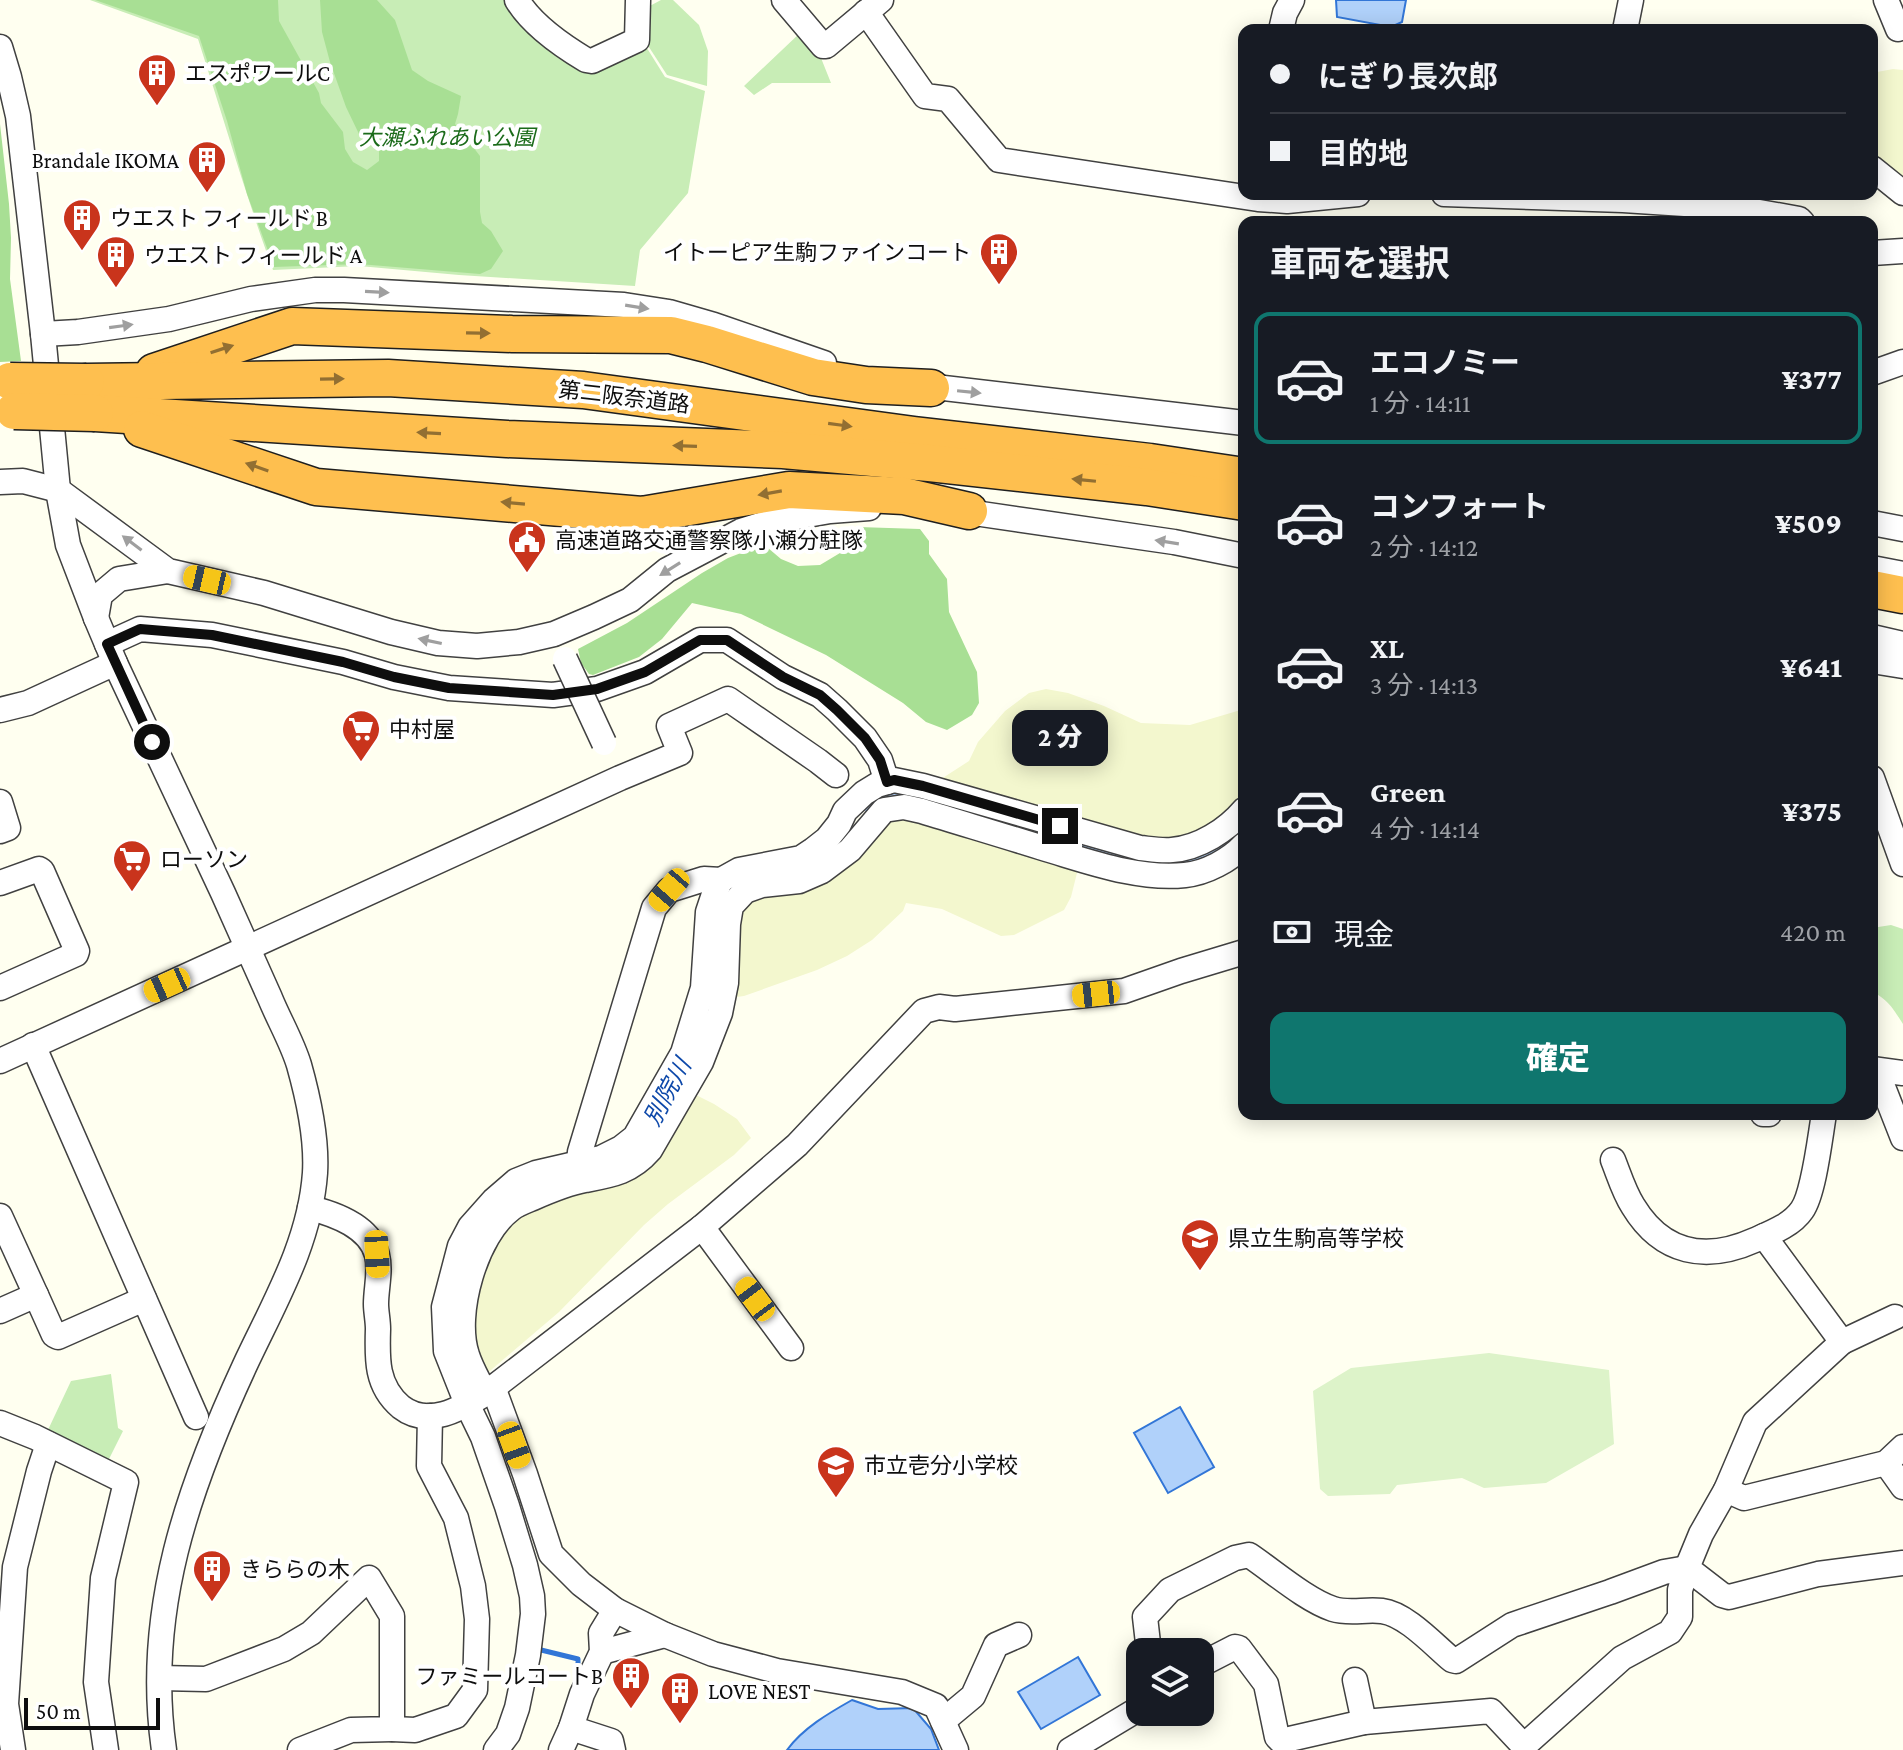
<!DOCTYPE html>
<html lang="ja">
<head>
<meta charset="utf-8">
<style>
	body { margin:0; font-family:"Crimson Pro","Noto Sans JP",serif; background:#20242c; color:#f1f3f6; height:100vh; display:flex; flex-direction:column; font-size:30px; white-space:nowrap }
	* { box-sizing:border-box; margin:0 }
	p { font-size:26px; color:#9ea1a6 }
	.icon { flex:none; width:44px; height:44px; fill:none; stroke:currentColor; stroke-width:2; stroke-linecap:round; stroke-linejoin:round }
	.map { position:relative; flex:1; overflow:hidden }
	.drawer { position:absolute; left:1238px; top:216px; width:640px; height:904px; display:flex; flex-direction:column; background:#171b24; border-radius:16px; box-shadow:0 4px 20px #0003 }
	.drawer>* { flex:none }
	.hud { position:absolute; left:1238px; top:24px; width:640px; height:176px; border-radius:16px; box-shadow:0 4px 20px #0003; display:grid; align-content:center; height:176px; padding:0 32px; background:#171b24 }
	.tools { position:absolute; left:1126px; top:1638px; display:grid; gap:16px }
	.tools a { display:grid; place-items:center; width:88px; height:88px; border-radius:16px; background:#171b24; box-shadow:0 4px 20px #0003; font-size:40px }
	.scale { position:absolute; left:24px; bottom:20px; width:136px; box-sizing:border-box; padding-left:8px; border:4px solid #0e0e0e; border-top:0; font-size:22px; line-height:28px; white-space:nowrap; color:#0e0e0e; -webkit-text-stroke:6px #fff; paint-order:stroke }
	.end { position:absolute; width:36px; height:36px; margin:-18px; border:10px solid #0e0e0e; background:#fff; box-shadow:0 0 0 4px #fff }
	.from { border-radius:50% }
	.bubble { position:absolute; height:56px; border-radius:16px; background:#171b24; box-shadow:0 4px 20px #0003; font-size:26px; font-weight:800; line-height:56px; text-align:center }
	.car { position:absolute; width:24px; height:48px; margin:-24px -12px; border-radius:10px; box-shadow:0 0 6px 2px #0007; background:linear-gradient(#f5c518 24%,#345 0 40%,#f5c518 0 76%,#345 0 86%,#f5c518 0) }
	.hud b { display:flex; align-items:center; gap:28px; height:76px; font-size:30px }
	.hud b+b { border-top:2px solid #363941 }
	.hud i { width:20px; height:20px; background:#f1f3f6 }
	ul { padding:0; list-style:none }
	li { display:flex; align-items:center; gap:24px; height:132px; margin:0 16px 12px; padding:0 16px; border:4px solid transparent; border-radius:16px }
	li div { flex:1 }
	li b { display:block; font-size:30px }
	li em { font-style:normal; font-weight:800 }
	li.current { border-color:#0f766e }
	li>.icon { width:72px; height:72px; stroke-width:1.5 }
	h2 { padding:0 32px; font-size:36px; line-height:96px }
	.pay { display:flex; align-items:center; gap:20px; height:88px; padding:0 32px; font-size:30px }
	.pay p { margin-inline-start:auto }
	.action { display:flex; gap:16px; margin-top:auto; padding:16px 32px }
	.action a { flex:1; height:92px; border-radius:16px; background:#0f766e; color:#fff; font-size:32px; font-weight:800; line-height:92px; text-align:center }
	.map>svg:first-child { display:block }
</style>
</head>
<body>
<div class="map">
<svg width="1903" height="1750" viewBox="0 0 1903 1750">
	<rect width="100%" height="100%" fill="#fffff0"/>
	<g fill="#f3f7ce">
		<polygon points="1893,69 1903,70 1903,183 1872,156 1872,73"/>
		<polygon points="1046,689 1068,693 1104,706 1141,723 1190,725 1244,709 1244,794 1222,820 1200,834 1154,844 938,781 969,761 978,742 1005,711 1029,693"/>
		<polygon points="892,814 1078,869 1071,897 1064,910 1014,935 1001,936 942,909 906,903 903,911 872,940 847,956 817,970 744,996 729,998 736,910"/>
		<polygon points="692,1093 714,1104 737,1119 751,1138 734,1155 668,1204 644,1225 559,1312 484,1376 472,1346 473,1307 485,1260 516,1216"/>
	</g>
	<g fill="#c8edb6">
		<path d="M90 0H506L574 64 645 45 665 77 705 91 688 193 640 250 635 286 459 275 359 266 273 270C245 194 223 116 198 39Z"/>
		<polygon points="661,0 673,0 699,25 708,51 707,86 667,75 647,44 646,8"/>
		<polygon points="801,32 821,58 831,83 772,83 754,95 744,86"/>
		<path d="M1891 925 1903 929V1024C1892 1007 1890 1002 1872 991V928Z"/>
		<polygon points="111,1374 118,1428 123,1431 108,1461 47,1432 71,1381"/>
	</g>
	<g fill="#a8df94">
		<polygon points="95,0 278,0 279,21 319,93 321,103 343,132 345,149 353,162 367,170 379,161 379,146 359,134 346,107 330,62 322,32 320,0 377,0 395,20 412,70 428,81 461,96 458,114 455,124 480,156 480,212 482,223 491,231 503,251 491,269 480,274 359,264 274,267 247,194 227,121 199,36"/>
		<polygon points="0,124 9,204 11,238 10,279 21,361 0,362"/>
		<polygon points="858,527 920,529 929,541 929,554 947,579 949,612 977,672 979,703 972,715 947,730 926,722 903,703 826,655 741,614 692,603 662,639 639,657 593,675 589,674 581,663 578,649 627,623 702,573 728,558 754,548 768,548 781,559 798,566 820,565 840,553 845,533"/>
	</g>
	<polygon fill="#ddf3c9" points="1489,1353 1609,1370 1614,1444 1546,1483 1484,1488 1462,1478 1397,1485 1390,1494 1328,1496 1320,1489 1313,1391 1351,1368"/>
	<g fill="#b0d1fa" stroke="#3276d7" stroke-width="2">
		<polygon points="1336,0 1406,0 1402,22 1391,27 1337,17"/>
		<polygon points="1180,1407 1214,1467 1168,1493 1134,1433"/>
		<polygon points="1078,1657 1100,1695 1041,1729 1018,1692"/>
		<path d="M852 1700 878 1709 913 1708 931 1729 939 1750H787C803 1728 829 1713 852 1700Z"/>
	</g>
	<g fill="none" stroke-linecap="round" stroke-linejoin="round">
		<polyline stroke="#3276d7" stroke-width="5" points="537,1649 578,1659 578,1677"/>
		<path stroke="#b0d1fa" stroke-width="32" d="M876 799 894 791C935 802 976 814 1017 826 1065 840 1154 875 1201 858 1218 851 1232 836 1244 824"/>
		<g stroke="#414141" stroke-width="27">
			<g id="minor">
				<path d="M517 0C532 25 561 45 586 60L592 61 637 40 638 0"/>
				<polyline points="784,0 823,46 826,46 881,0"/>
				<polyline points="1886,0 1898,29 1903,26"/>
				<polyline points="866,12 925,96 948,99 999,160 1258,199 1287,201 1358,194"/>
				<polyline points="1281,30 1285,13 1292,0"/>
				<polyline points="1625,30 1631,0"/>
				<path d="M0 47 9 77 18 116 43 334 58 490 68 545 96 618 115 663C151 740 187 817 223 893 239 928 254 963 270 998 279 1020 292 1042 299 1065 308 1097 317 1140 315 1173 310 1243 274 1303 245 1365 188 1488 144 1612 164 1750"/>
				<polyline points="1872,168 1903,193"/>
				<polyline points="1444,194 1623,200 1731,207 1799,219 1802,222"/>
				<polyline points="1872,253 1903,251"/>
				<polyline points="43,334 78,332 169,319 251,299 315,290 344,290 624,305 669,312 714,325 824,363"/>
				<polyline points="1872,373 1903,362"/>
				<polyline points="918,385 1244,423"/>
				<polyline points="0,482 23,481 58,490 168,571 264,593 391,632 438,643 477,646 519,642 554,634 594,617 630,600 667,570 741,531 773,521 830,511 869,508"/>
				<polyline points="954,510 1174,542 1244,556"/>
				<polyline points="1872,523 1903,529"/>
				<polyline points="1872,568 1903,574"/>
				<polyline points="96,618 100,595 119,579 168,571"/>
				<polyline points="1872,637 1903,644"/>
				<polyline points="107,644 140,629 212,635 343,662 394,677 449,688 553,695 597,689 645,672 700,640 727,640 783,677 820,695 837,710 865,738 880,760 887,782"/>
				<polyline points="1872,661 1903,666"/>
				<polyline points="0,710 28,703 115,663"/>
				<polyline points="1872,778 1903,864"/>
				<polyline points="0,802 8,828 0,831"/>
				<polyline points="0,883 39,869 42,871 77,951 76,954 0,988"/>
				<polyline points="33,1045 196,1417"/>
				<polyline points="0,1061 620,778 680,753 669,726 728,699 818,761 836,775"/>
				<polyline points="1872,1069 1903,1073"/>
				<polyline points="1881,1082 1903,1138"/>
				<polyline points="1763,1114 1769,1114"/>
				<path d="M1613 1160C1619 1175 1624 1192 1633 1206 1662 1254 1706 1262 1755 1240 1771 1233 1792 1225 1802 1210 1814 1193 1820 1137 1824 1114"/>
				<polyline points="582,1177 579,1162 580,1152 654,908 669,890 704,879 721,880"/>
				<path d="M310 1208C335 1214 370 1227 377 1255 381 1271 376 1288 376 1304 376 1312 378 1320 378 1329 377 1359 376 1386 401 1407 428 1428 460 1409 485 1394L702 1227 797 1145 924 1011 939 1007 955 1009 1124 991 1181 971 1244 952"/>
				<polyline points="0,1216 36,1295 0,1311"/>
				<polyline points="702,1227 791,1348"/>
				<polyline points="1764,1236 1842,1342 1755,1422 1726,1490 1701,1534 1687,1568 1722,1595 1729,1597 1818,1574 1903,1563"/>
				<polyline points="36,1295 54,1335 58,1337 144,1299"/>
				<polyline points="1842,1342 1895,1317"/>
				<polyline points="493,1387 525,1474 551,1554 581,1584 615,1610 665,1635 713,1654 777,1671 902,1692 936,1706 956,1750"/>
				<path d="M485 1394C479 1381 471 1368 467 1355 453 1314 476 1235 511 1209 517 1204 526 1201 533 1198 549 1191 568 1183 585 1180 612 1175 631 1172 650 1150L701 1062 720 1013 726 983 728 924 731 906 745 891 762 885 799 881 822 871 850 850 884 810 904 807 922 811C964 824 1005 836 1046 849 1090 862 1139 880 1185 875 1206 873 1230 860 1244 845"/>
				<polyline points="0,1423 35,1437 126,1482 103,1578 96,1682 106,1750"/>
				<polyline points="1886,1463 1903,1487"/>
				<polyline points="1726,1490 1744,1498 1886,1463 1903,1447"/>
				<polyline points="602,1652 665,1635"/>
				<path d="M1149 1652 1145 1617 1170 1590 1235 1558 1249 1555C1273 1571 1306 1600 1333 1609 1349 1614 1365 1609 1382 1611 1406 1614 1434 1645 1452 1660L1456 1661 1512 1625 1610 1592 1664 1572 1687 1568 1680 1590V1617L1670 1632 1622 1658 1526 1744 1521 1743 1491 1711 1364 1722 1281 1741 1277 1737 1266 1684 1239 1648 1235 1647 1200 1665"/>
				<polyline points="160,1678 206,1679 284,1649 311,1633 369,1578 392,1616 392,1729 351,1730 300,1750"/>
				<polyline points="1355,1680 1364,1722"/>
				<polyline points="943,1721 973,1696 996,1645 1019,1635"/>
				<polyline points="571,1728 611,1741 613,1750"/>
				<polyline points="392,1729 415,1730 456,1716 475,1690 477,1619 473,1586 456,1518 429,1466 430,1416"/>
				<polyline points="13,1750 6,1704 15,1567 39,1471 48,1444"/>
				<path d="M496 1750 508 1734 517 1708 528 1655 533 1614 532 1596 525 1565 507 1506 483 1437 467 1404 446 1351 444 1307 460 1246 470 1227 494 1200 516 1181 536 1173 601 1158 621 1148 635 1137 683 1053 703 988 708 912 714 894 721 880 739 870 801 858 813 850 827 839 839 824 845 811 864 793 877 785 894 780 923 786 1140 848C1150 849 1161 851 1172 850 1199 848 1227 830 1244 810"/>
				<polyline points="561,1750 571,1728 582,1694 602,1652 601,1633 615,1610"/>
				<polyline points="1070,1750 1140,1708"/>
			</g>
		</g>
		<g stroke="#1f1f1f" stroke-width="39">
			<g id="highway">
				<polyline points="154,372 292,326 512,334 671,335 707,344 813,377 866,385 931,388"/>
				<polyline points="86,382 388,378 583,390 914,435 1150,462 1244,476"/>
				<polyline points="95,413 507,439 783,450 929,463 1147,487 1244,502"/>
				<polyline points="142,429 316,487 642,515 789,490 904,496 969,511"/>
				<polyline points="1872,589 1903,595"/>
			</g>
		</g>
		<use href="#minor" stroke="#fff" stroke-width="24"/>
		<use href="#highway" stroke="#febf4f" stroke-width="36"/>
		<g stroke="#414141" stroke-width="27" stroke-linecap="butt">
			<polyline id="minor-bridge" points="565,659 604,743"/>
		</g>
		<g stroke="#1f1f1f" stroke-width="39" stroke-linecap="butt">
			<g id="highway-bridge">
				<polyline points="10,381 86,382"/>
				<polyline points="14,411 95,413"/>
			</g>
		</g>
		<use href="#minor-bridge" stroke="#fff" stroke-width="24"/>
		<use href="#highway-bridge" stroke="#febf4f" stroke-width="36"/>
	</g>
	<defs><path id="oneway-solid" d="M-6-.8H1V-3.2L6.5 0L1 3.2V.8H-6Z" transform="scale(2)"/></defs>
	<g fill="#9f9f9f">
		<use href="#oneway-solid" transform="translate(377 292) rotate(3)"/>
		<use href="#oneway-solid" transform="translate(637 307) rotate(9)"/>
		<use href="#oneway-solid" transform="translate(121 326) rotate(-8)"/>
		<use href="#oneway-solid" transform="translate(969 392) rotate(6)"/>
		<use href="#oneway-solid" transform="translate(1167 542) rotate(-171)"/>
		<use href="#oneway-solid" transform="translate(132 543) rotate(-143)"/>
		<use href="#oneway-solid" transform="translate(670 569) rotate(148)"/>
		<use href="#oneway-solid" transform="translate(430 641) rotate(-168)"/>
	</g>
	<g fill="#926f32">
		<use href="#oneway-solid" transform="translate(478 333) rotate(1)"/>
		<use href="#oneway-solid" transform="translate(222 349) rotate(-18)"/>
		<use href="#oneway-solid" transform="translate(332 379) rotate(-1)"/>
		<use href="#oneway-solid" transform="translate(840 425) rotate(8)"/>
		<use href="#oneway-solid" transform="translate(429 433) rotate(-177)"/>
		<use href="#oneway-solid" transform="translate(685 446) rotate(-178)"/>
		<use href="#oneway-solid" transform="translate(257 467) rotate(-161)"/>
		<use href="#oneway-solid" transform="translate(1084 480) rotate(-174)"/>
		<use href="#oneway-solid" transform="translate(770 493) rotate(170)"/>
		<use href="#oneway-solid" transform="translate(513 503) rotate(-175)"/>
	</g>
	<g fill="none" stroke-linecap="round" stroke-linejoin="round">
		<polyline stroke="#0e0e0e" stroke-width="10" points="152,742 107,644 140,629 212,635 343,662 394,677 449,688 553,695 597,689 645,672 700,640 727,640 783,677 820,695 837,710 865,738 880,760 887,782 894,780 923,786 1060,826"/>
	</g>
	<defs>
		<g id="building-pin" transform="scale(2)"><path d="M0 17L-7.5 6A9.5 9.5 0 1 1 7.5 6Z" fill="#c9341c" stroke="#fff"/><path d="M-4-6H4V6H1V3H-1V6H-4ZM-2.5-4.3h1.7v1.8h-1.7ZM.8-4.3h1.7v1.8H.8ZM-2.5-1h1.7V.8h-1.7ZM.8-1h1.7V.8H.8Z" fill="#fff"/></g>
		<g id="civic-pin" transform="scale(2)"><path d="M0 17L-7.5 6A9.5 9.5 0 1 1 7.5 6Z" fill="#c9341c" stroke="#fff"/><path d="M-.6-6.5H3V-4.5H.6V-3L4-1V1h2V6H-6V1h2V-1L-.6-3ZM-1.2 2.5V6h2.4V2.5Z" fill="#fff"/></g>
		<g id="supermarket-pin" transform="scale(2)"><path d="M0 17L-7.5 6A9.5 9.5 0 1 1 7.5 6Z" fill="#c9341c" stroke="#fff"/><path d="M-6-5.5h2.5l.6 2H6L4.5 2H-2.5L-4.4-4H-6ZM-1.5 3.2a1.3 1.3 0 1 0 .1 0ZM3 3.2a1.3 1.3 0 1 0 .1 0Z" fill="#fff"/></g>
		<g id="school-pin" transform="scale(2)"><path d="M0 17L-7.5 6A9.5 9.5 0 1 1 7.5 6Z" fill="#c9341c" stroke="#fff"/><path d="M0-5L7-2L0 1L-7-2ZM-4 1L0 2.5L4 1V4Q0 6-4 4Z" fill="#fff"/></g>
	</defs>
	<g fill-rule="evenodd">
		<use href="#building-pin" x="157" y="73"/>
		<use href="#building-pin" x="207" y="160"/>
		<use href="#building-pin" x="82" y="218"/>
		<use href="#building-pin" x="999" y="252"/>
		<use href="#building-pin" x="116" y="255"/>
		<use href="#civic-pin" x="527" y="540"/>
		<use href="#supermarket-pin" x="361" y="729"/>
		<use href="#supermarket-pin" x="132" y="859"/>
		<use href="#school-pin" x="1200" y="1238"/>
		<use href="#school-pin" x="836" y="1465"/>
		<use href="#building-pin" x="212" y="1569"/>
		<use href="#building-pin" x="631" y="1676"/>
		<use href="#building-pin" x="680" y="1691"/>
	</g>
	<g text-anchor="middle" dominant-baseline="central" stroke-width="8" stroke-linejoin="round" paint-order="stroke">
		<g font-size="22" fill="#0e0e0e" stroke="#fff" text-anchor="start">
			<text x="185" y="73">エスポワールC</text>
			<text x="179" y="160" text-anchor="end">Brandale IKOMA</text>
			<text x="110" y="218">ウエスト フィールド B</text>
			<text x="971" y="252" text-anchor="end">イトーピア生駒ファインコート</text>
			<text x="144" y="255">ウエスト フィールド A</text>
			<text x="555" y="540">高速道路交通警察隊小瀬分駐隊</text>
			<text x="389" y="729">中村屋</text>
			<text x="160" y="859">ローソン</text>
			<text x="1228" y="1238">県立生駒高等学校</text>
			<text x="864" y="1465">市立壱分小学校</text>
			<text x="240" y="1569">きららの木</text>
			<text x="603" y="1676" text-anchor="end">ファミールコートB</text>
			<text x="708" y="1691">LOVE NEST</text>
		</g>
		<g font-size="22" font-style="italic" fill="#1b6b1a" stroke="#fff">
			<text x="447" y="137">大瀬ふれあい公園</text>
		</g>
		<g font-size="22" fill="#0e0e0e" stroke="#fff">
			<text transform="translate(624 397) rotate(7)">第二阪奈道路</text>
		</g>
		<g font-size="24" font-style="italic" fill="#0e49aa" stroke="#fff">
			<text transform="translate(667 1092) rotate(-62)">別院川</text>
		</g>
	</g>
</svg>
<div class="tools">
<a><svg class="icon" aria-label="layers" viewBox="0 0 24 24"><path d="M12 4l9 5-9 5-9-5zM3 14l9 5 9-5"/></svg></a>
</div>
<div class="scale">50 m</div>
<i class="end from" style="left:152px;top:742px"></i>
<i class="end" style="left:1060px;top:826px"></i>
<div class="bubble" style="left:1012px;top:710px;width:96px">2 分</div>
<i class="car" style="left:207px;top:580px;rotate:283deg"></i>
<i class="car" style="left:669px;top:890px;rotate:221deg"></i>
<i class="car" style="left:167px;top:985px;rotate:246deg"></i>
<i class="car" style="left:1096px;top:994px;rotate:264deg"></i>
<i class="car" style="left:377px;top:1254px;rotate:177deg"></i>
<i class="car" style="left:755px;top:1299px;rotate:323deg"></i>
<i class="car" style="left:514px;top:1445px;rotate:160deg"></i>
<div class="hud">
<b><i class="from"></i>にぎり長次郎</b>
<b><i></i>目的地</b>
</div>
<section class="drawer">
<h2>車両を選択</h2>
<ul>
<li class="current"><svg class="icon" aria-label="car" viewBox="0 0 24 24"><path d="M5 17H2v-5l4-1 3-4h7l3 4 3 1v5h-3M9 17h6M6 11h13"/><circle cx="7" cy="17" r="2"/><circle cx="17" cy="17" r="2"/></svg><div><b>エコノミー</b><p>1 分 · 14:11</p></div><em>¥377</em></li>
<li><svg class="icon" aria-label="car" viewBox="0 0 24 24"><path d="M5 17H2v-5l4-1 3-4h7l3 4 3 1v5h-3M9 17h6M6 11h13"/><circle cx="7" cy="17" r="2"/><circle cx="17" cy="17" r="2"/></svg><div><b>コンフォート</b><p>2 分 · 14:12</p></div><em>¥509</em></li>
<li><svg class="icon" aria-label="car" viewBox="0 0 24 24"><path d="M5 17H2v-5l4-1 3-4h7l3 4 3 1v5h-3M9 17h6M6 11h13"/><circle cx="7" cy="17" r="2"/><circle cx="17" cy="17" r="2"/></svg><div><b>XL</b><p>3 分 · 14:13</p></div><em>¥641</em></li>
<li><svg class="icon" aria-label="car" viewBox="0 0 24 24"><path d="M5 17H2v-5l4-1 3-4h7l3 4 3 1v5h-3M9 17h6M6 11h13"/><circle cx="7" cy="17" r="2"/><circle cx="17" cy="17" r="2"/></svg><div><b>Green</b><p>4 分 · 14:14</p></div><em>¥375</em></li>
</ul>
<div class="pay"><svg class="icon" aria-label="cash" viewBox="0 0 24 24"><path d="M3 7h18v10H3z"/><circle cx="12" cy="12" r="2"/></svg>現金<p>420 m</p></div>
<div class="action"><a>確定</a></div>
</section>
</div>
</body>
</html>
